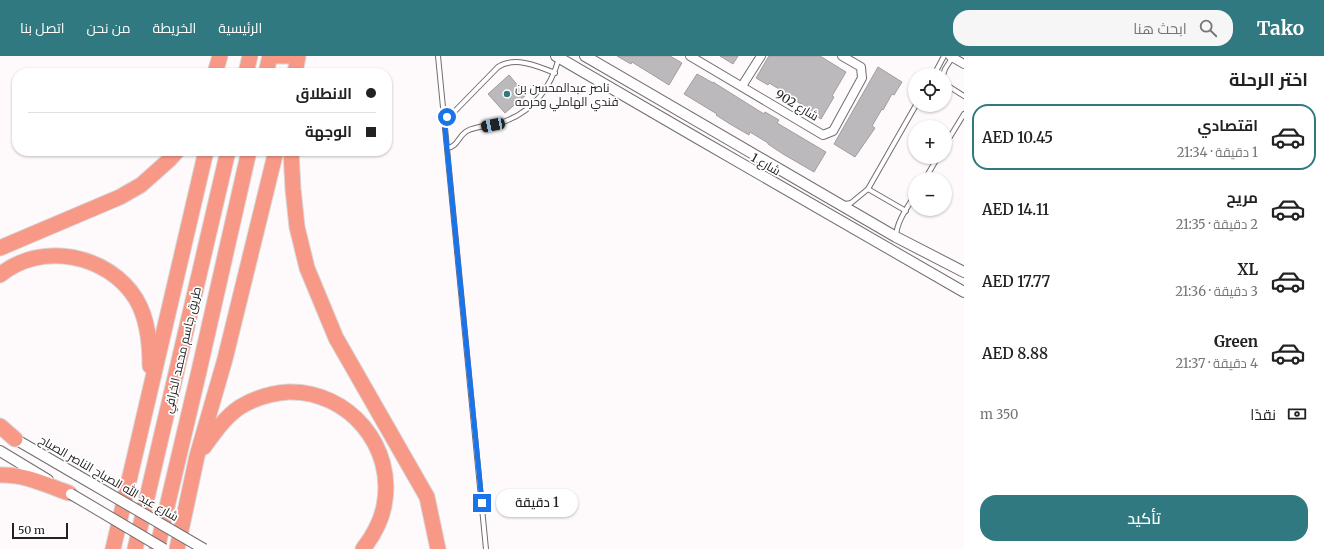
<!DOCTYPE html>
<html lang="ar">
<head>
<meta charset="utf-8">
<style>
	body { margin:0; font-family:Merriweather,Cairo,serif; background:#f6f6f6; color:#222; direction:rtl; height:100vh; display:flex; flex-direction:column; font-size:15px; white-space:nowrap }
	* { box-sizing:border-box; margin:0 }
	p { font-size:13px; color:#767676 }
	.icon { flex:none; width:22px; height:22px; fill:none; stroke:currentColor; stroke-width:2; stroke-linecap:round; stroke-linejoin:round }
	.map { position:relative; flex:1; overflow:hidden; direction:ltr }
	.drawer { display:flex; flex-direction:column; background:#fff; width:360px }
	.drawer>* { flex:none }
	.guide { position:absolute; left:12px; top:12px; width:380px; height:88px; border-radius:16px; box-shadow:0 1px 3px #0004; direction:rtl; display:grid; align-content:center; height:88px; padding:0 16px; background:#fff }
	.fabs { position:absolute; left:908px; top:12px; display:grid; gap:8px }
	.fabs a { display:grid; place-items:center; width:44px; height:44px; border-radius:50%; background:#fff; box-shadow:0 1px 3px #0004; font-size:20px }
	.scale { position:absolute; left:12px; bottom:10px; width:56px; box-sizing:border-box; padding-left:4px; border:2px solid #232222; border-top:0; font-size:11px; line-height:14px; white-space:nowrap; color:#232222; -webkit-text-stroke:3px #fff; paint-order:stroke }
	.end { position:absolute; width:18px; height:18px; margin:-9px; border:5px solid #1a73e8; background:#fff; box-shadow:0 0 0 2px #fff }
	.from { border-radius:50% }
	.bubble { position:absolute; height:28px; border-radius:14px; background:#fff; box-shadow:0 1px 3px #0004; font-size:13px; font-weight:600; line-height:28px; text-align:center; direction:rtl }
	.car { position:absolute; width:12px; height:24px; margin:-12px -6px; border-radius:5px; box-shadow:0 0 3px 1px #0007; background:linear-gradient(#222 24%,#8ab4d8 0 40%,#222 0 76%,#8ab4d8 0 86%,#222 0) }
	.guide b { display:flex; align-items:center; gap:14px; height:38px; font-size:15px }
	.guide b+b { border-top:1px solid #e0e0e0 }
	.guide i { width:10px; height:10px; background:#222 }
	ul { padding:0; list-style:none }
	li { display:flex; align-items:center; gap:12px; height:66px; margin:0 8px 6px; padding:0 8px; border:2px solid transparent; border-radius:16px }
	li div { flex:1 }
	li b { display:block; font-size:15px }
	li em { font-style:normal; font-weight:600 }
	li.active { border-color:#317981 }
	li>.icon { width:36px; height:36px; stroke-width:1.5 }
	h2 { padding:0 16px; font-size:18px; line-height:48px }
	.pay { display:flex; align-items:center; gap:10px; height:44px; padding:0 16px; font-size:15px }
	.pay p { margin-inline-start:auto }
	.primary-button { display:flex; gap:8px; margin-top:auto; padding:8px 16px }
	.primary-button a { flex:1; height:46px; border-radius:16px; background:#317981; color:#fff; font-size:16px; font-weight:600; line-height:46px; text-align:center }
	header { display:flex; align-items:center; gap:24px; box-sizing:border-box; height:56px; padding:0 20px; background:#317981; color:#fff }
	header strong { font-size:19px }
	nav { display:flex; gap:22px; margin-inline-start:auto; font-size:14px }
	.search { width:280px; height:36px; background:#f6f6f6; display:flex; align-items:center; gap:10px; box-sizing:border-box; padding:0 14px; border-radius:16px; color:#767676; font-size:15px }
	main { display:flex; flex:1; min-height:0 }
	.map>svg:first-child { display:block }
</style>
</head>
<body>
<header>
<strong>Tako</strong>
<div class="search"><svg class="icon" aria-label="search" viewBox="0 0 24 24"><circle cx="10" cy="10" r="6"/><path d="M15 15l6 6"/></svg>ابحث هنا</div>
<nav><a>الرئيسية</a><a>الخريطة</a><a>من نحن</a><a>اتصل بنا</a></nav>
</header>
<main>
<section class="drawer">
<h2>اختر الرحلة</h2>
<ul>
<li class="active"><svg class="icon" aria-label="car" viewBox="0 0 24 24"><path d="M5 17H2v-5l4-1 3-4h7l3 4 3 1v5h-3M9 17h6M6 11h13"/><circle cx="7" cy="17" r="2"/><circle cx="17" cy="17" r="2"/></svg><div><b>اقتصادي</b><p>1 دقيقة · 21:34</p></div><em>AED 10.45</em></li>
<li><svg class="icon" aria-label="car" viewBox="0 0 24 24"><path d="M5 17H2v-5l4-1 3-4h7l3 4 3 1v5h-3M9 17h6M6 11h13"/><circle cx="7" cy="17" r="2"/><circle cx="17" cy="17" r="2"/></svg><div><b>مريح</b><p>2 دقيقة · 21:35</p></div><em>AED 14.11</em></li>
<li><svg class="icon" aria-label="car" viewBox="0 0 24 24"><path d="M5 17H2v-5l4-1 3-4h7l3 4 3 1v5h-3M9 17h6M6 11h13"/><circle cx="7" cy="17" r="2"/><circle cx="17" cy="17" r="2"/></svg><div><b>XL</b><p>3 دقيقة · 21:36</p></div><em>AED 17.77</em></li>
<li><svg class="icon" aria-label="car" viewBox="0 0 24 24"><path d="M5 17H2v-5l4-1 3-4h7l3 4 3 1v5h-3M9 17h6M6 11h13"/><circle cx="7" cy="17" r="2"/><circle cx="17" cy="17" r="2"/></svg><div><b>Green</b><p>4 دقيقة · 21:37</p></div><em>AED 8.88</em></li>
</ul>
<div class="pay"><svg class="icon" aria-label="cash" viewBox="0 0 24 24"><path d="M3 7h18v10H3z"/><circle cx="12" cy="12" r="2"/></svg>نقدًا<p>350 m</p></div>
<div class="primary-button"><a>تأكيد</a></div>
</section>
<div class="map">
<svg width="964" height="493" viewBox="0 0 964 493">
	<rect width="100%" height="100%" fill="#fefafb"/>
	<g fill="#bcb9bc" stroke="#a19ea0">
		<polygon points="617,0 670,0 682,7 669,29 632,6 631,8"/>
		<polygon points="720,0 738,0 733,8"/>
		<polygon points="769,0 820,0 846,16 832,40 834,41 821,63 808,55 809,53 790,41 791,40 769,27 768,29 756,22"/>
		<polygon points="878,11 902,26 894,39 892,38 883,54 882,53 872,70 875,72 855,101 834,88"/>
		<polygon points="697,18 713,27 713,26 764,58 765,56 779,64 777,67 826,96 814,116 783,98 768,88 768,87 750,76 749,79 730,68 716,59 717,58 684,38"/>
		<polygon points="509,19 526,39 505,57 488,38"/>
	</g>
	<g fill="none" stroke-linecap="round" stroke-linejoin="round">
		<g stroke="#726d6f" stroke-width="6">
			<g id="service">
				<polyline points="438,0 486,493"/>
				<polyline points="934,19 944,0"/>
				<polyline points="943,19 945,13 952,2"/>
				<polyline points="945,28 964,40"/>
				<path d="M444 62 453 57 498 11C514 0 538 10 555 17"/>
				<polyline points="945,89 964,58"/>
				<path d="M447 92C458 91 458 80 467 75 476 70 489 70 500 67 532 57 550 34 559 2"/>
				<polyline points="925,123 938,101"/>
				<polyline points="868,133 906,155"/>
				<polyline points="845,148 851,147 868,133 916,49"/>
				<path d="M896 180C897 165 907 152 915 139"/>
			</g>
		</g>
		<g stroke="#726d6f" stroke-width="10">
			<g id="minor">
				<polyline points="690,0 823,79 833,75 862,22 861,11 842,0"/>
				<polyline points="950,0 964,8"/>
				<polyline points="742,30 761,0"/>
			</g>
		</g>
		<g stroke="#726d6f" stroke-width="12">
			<g id="tertiary">
				<polyline points="556,0 697,82 964,236"/>
				<polyline points="585,0 896,181 964,216"/>
				<polyline points="10,380 77,419"/>
				<polyline points="0,395 48,424"/>
			</g>
		</g>
		<g stroke="#d7d7d7" stroke-width="17">
			<g id="motorway">
				<polyline points="277,0 291,0"/>
				<polyline points="215,17 220,0"/>
				<polyline points="246,17 250,0"/>
				<polyline points="266,17 270,0"/>
				<polyline points="295,17 298,0"/>
				<polyline points="291,95 293,133 297,171 307,212 336,282 427,441 438,493"/>
				<polyline points="0,192 120,141 141,129 169,104 177,95"/>
				<path d="M0 219C41 185 108 198 136 243 148 263 150 287 150 310"/>
				<polyline points="0,370 15,383"/>
				<path d="M204 391C214 377 225 361 240 351 255 342 272 337 289 336 349 335 396 391 384 450 381 466 373 480 363 493"/>
				<path d="M0 419C24 418 46 429 69 437"/>
				<polyline points="113,493 206,95"/>
				<polyline points="135,493 228,95"/>
				<polyline points="157,493 199,315 249,95"/>
				<polyline points="177,493 197,400 225,303 276,95"/>
			</g>
		</g>
		<use href="#service" stroke="#fff" stroke-width="4"/>
		<use href="#minor" stroke="#fff" stroke-width="8"/>
		<use href="#tertiary" stroke="#fff" stroke-width="10"/>
		<use href="#motorway" stroke="#f89887" stroke-width="15"/>
		<g stroke="#726d6f" stroke-width="12" stroke-linecap="butt">
			<g id="tertiary-bridge">
				<polyline points="77,419 204,493"/>
				<polyline points="71,438 164,493"/>
			</g>
		</g>
		<use href="#tertiary-bridge" stroke="#fff" stroke-width="10"/>
	</g>
	<g fill="none" stroke-linecap="round" stroke-linejoin="round">
		<polyline stroke="#1a73e8" stroke-width="5" points="447,61 444,62 482,447"/>
	</g>
	<circle fill="#317981" stroke="#fff" stroke-width="1.5" cx="507" cy="38" r="4"/>
	<g text-anchor="middle" dominant-baseline="central" stroke-width="3.5" stroke-linejoin="round" paint-order="stroke">
		<g font-size="12" fill="#232222" stroke="#fff" text-anchor="start">
			<text x="515" y="31">ناصر عبدالمحسن بن<tspan x="515" dy="14">فندي الهاملي وحرمه</tspan></text>
		</g>
		<g font-size="12" fill="#232222" stroke="#fff">
			<text transform="translate(797 49) rotate(31)">شارع 902</text>
			<text transform="translate(766 108) rotate(30)">شارع 1</text>
			<text transform="translate(182 294) rotate(-77)">طريق جاسم محمد الخرافي</text>
			<text transform="translate(109 422) rotate(30)">شارع عبد الله الصباح الناصر الصباح</text>
		</g>
	</g>
</svg>
<div class="fabs">
<a><svg class="icon" aria-label="locate" viewBox="0 0 24 24"><circle cx="12" cy="12" r="6"/><path d="M12 2v4M12 18v4M2 12h4M18 12h4"/></svg></a>
<a>+</a>
<a>−</a>
</div>
<div class="scale">50 m</div>
<i class="end from" style="left:447px;top:61px"></i>
<i class="end" style="left:482px;top:447px"></i>
<div class="bubble" style="left:496px;top:433px;width:82px">1 دقيقة</div>
<i class="car" style="left:493px;top:69px;rotate:259deg"></i>
<div class="guide">
<b><i class="from"></i>الانطلاق</b>
<b><i></i>الوجهة</b>
</div>
</div>
</main>
</body>
</html>
